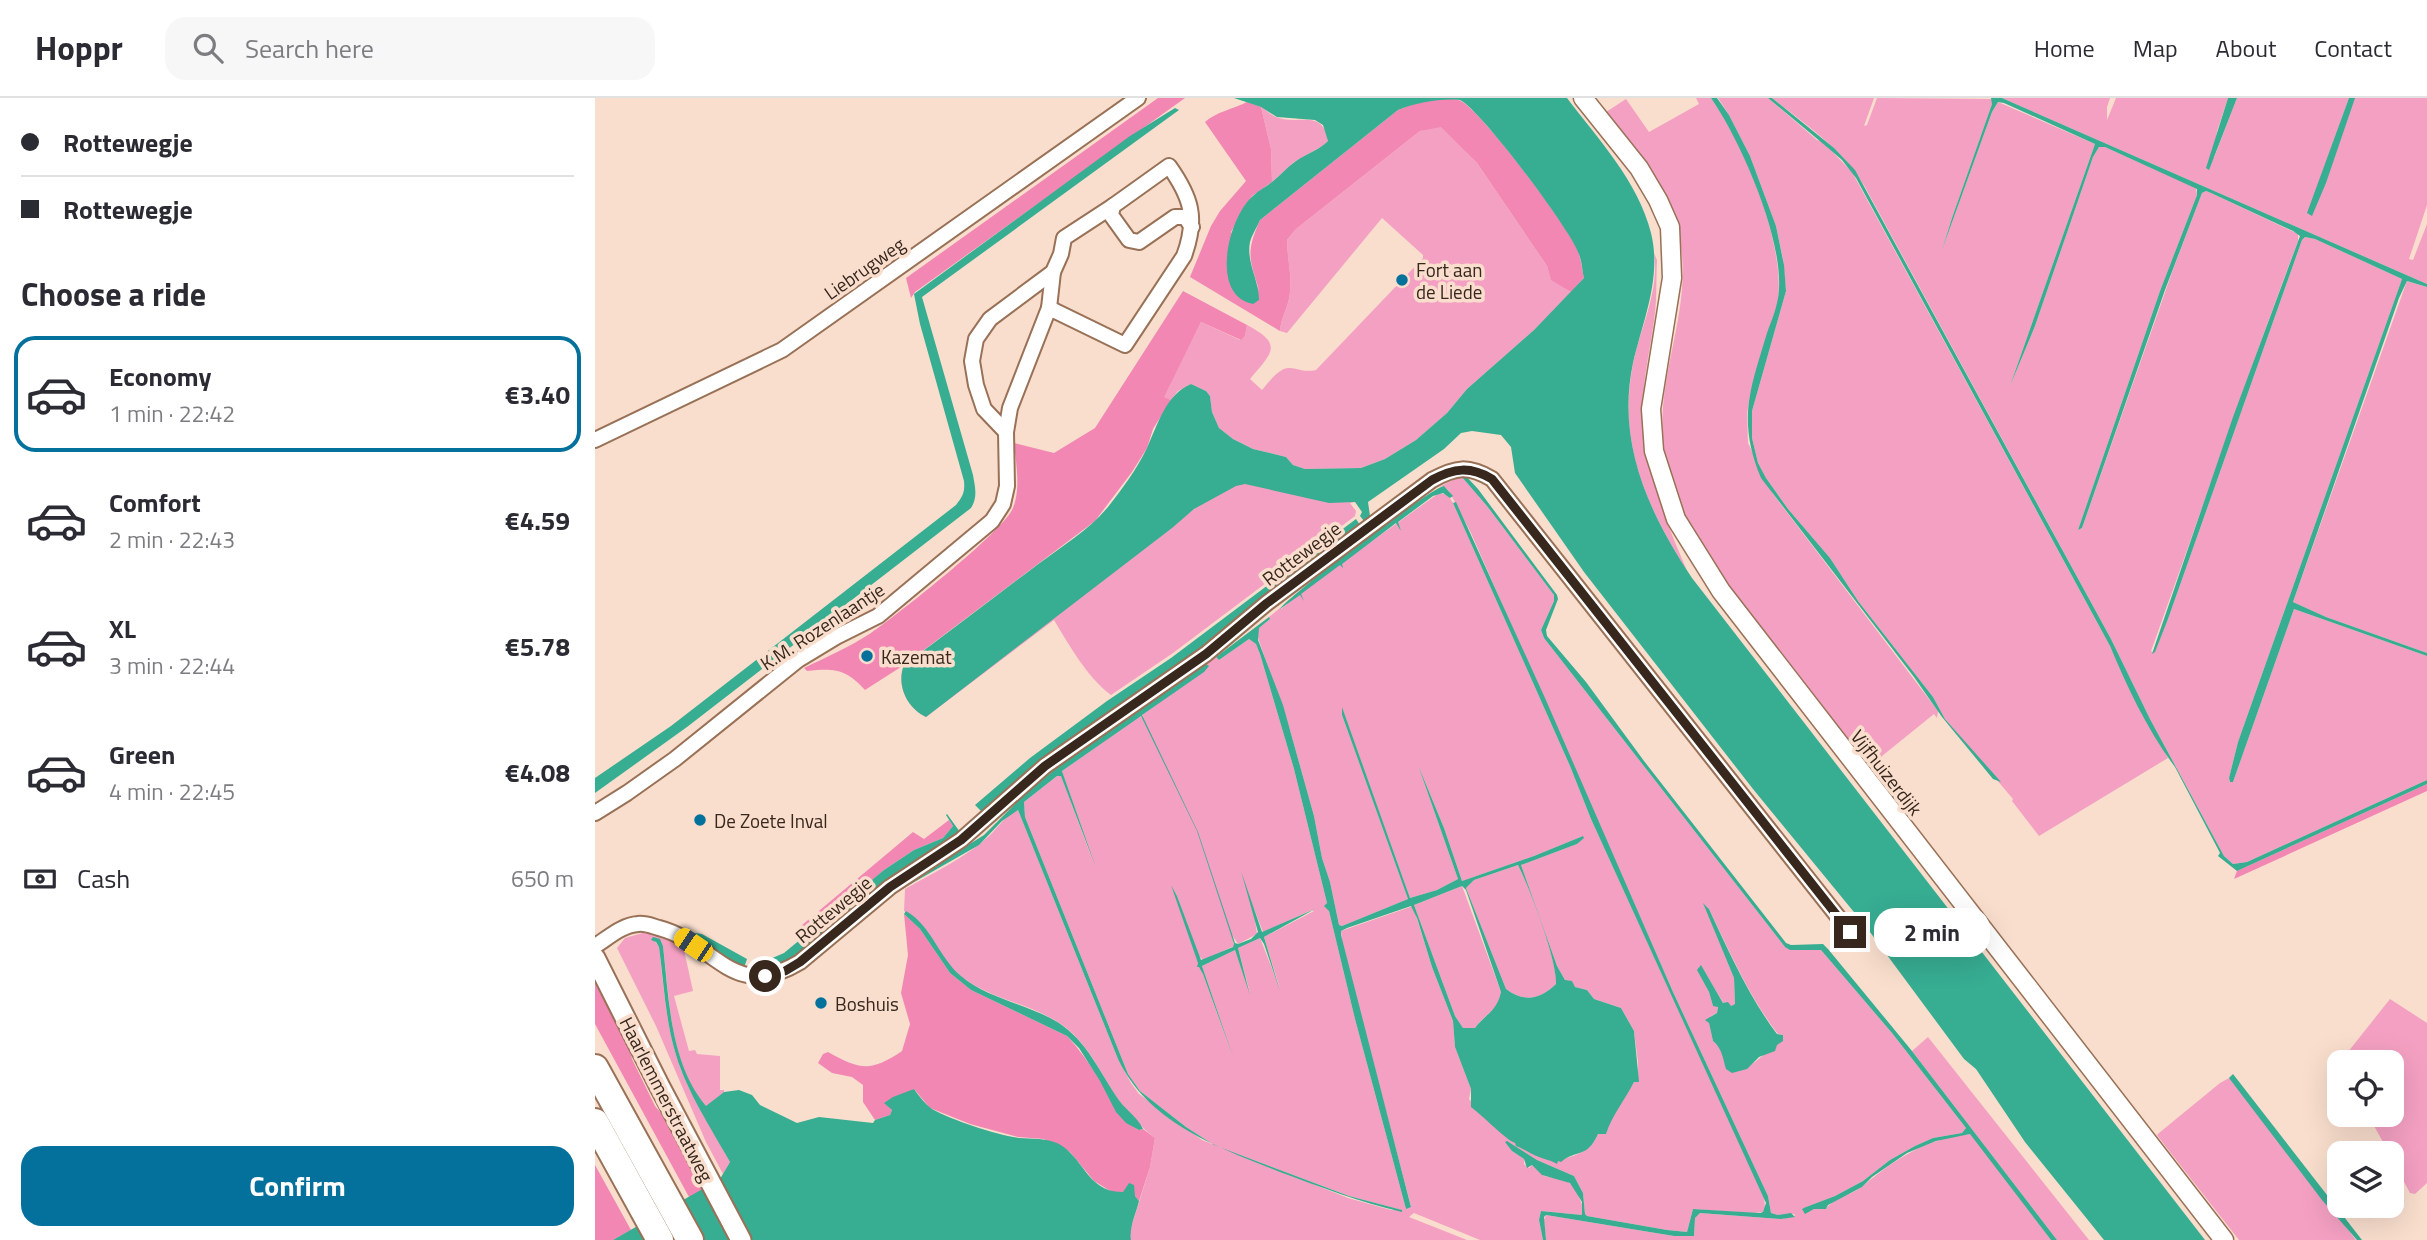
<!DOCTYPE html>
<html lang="en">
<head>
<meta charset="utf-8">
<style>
	body { margin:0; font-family:"Titillium Web",sans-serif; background:#f7f7f7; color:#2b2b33; height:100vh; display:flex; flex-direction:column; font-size:26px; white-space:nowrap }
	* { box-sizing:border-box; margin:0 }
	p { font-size:23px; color:#7c7c81 }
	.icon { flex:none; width:38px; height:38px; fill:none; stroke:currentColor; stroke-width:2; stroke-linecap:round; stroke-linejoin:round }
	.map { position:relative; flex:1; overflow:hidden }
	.panel { display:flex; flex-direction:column; background:#fff; width:595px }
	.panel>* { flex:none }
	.hud { display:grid; align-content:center; height:154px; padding:0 21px; background:#fff }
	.controls { position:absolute; left:1732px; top:952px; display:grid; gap:14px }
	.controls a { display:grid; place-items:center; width:77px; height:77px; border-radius:14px; background:#fff; box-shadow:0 7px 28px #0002; font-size:35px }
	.end { position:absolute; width:32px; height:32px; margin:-16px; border:9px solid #37271c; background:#fff; box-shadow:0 0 0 4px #fff }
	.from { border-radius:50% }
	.bubble { position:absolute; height:49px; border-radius:21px; background:#fff; box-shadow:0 7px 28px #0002; font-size:23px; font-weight:700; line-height:49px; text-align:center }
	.car { position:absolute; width:21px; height:42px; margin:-21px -10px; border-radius:9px; box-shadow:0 0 5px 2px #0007; background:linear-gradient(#f5c518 24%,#345 0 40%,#f5c518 0 76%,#345 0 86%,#f5c518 0) }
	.hud b { display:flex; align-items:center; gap:24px; height:66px; font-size:26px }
	.hud b+b { border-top:2px solid #e1e1e2 }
	.hud i { width:18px; height:18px; background:#2b2b33 }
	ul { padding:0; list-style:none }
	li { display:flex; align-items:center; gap:21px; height:116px; margin:0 14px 10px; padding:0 7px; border:4px solid transparent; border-radius:21px }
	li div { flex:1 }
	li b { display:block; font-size:26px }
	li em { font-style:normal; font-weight:700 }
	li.selected { border-color:#04719d }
	li>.icon { width:63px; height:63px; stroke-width:1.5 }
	h2 { padding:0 21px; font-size:32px; line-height:84px }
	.pay { display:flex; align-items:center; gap:18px; height:77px; padding:0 21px; font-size:26px }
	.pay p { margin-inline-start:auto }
	.button { display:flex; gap:14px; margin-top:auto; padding:14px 21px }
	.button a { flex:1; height:80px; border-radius:21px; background:#04719d; color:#fff; font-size:28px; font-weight:700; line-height:80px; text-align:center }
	header { display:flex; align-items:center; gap:42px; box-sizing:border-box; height:98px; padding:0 35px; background:#fff; border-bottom:2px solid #e1e1e2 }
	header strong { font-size:33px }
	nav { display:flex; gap:38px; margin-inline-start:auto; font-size:24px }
	.search { width:490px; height:63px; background:#f7f7f7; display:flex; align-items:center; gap:18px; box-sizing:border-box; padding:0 24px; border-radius:21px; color:#7c7c81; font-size:26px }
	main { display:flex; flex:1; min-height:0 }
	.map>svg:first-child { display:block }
</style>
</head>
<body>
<header>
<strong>Hoppr</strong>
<div class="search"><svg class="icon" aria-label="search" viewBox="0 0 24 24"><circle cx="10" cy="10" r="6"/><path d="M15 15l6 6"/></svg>Search here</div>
<nav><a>Home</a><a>Map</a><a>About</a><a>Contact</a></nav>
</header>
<main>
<section class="panel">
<div class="hud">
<b><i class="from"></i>Rottewegje</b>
<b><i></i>Rottewegje</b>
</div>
<h2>Choose a ride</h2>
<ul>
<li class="selected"><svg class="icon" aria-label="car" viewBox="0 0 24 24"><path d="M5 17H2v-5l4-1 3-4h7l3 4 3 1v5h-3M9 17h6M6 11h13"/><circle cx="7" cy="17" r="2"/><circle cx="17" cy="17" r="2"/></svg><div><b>Economy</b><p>1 min · 22:42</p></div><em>€3.40</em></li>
<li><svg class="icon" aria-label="car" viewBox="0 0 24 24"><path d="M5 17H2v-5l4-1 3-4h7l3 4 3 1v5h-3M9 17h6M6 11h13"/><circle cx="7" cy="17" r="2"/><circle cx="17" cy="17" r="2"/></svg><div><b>Comfort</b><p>2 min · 22:43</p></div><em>€4.59</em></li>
<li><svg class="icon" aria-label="car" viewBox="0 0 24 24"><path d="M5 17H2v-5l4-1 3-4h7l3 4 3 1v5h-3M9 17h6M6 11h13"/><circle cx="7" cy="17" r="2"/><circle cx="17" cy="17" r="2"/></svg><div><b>XL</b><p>3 min · 22:44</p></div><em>€5.78</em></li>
<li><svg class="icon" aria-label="car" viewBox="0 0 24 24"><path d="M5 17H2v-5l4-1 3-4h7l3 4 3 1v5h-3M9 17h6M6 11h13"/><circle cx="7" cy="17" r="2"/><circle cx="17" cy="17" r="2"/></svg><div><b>Green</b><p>4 min · 22:45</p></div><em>€4.08</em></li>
</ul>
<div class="pay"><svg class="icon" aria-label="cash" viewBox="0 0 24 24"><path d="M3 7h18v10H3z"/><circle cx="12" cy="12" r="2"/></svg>Cash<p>650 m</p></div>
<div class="button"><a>Confirm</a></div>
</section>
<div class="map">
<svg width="1832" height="1142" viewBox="0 0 1832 1142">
	<rect width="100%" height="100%" fill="#f9decd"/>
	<g fill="#f4a0c2" fill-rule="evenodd">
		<path d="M1101 0H1116C1150 48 1190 144 1183 203L1155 297 1152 316 1153 345 1178 396 1343 613 1342 620 1339 616 1287 658V663L1275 669 1259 653C1231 617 1203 581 1175 544 1131 489 1086 433 1071 362 1056 291 1093 227 1087 158 1086 139 1077 125 1069 109 1051 73 1034 46 1011 14L1031 1 1054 34 1104 6Z"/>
		<polygon points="1123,0 1173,0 1222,42 1228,44 1257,74 1515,548 1530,582 1573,660 1444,738 1417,703 1418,701 1350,621 1338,599 1263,503 1235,460 1193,411 1171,380 1163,365 1157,340 1157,313 1191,193 1188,161 1181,128 1155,58 1134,17"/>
		<path d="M1177 0H1279L1269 28 1272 27 1282 0 1397 1V6L1357 120 1347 152 1397 14 1403 4 1500 46 1415 288 1440 228 1498 59 1504 49H1510L1601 90 1602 97 1565 193 1483 432 1487 430 1579 169 1607 95 1611 93 1616 95 1703 136V143C1653 275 1608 409 1560 542L1556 553 1559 555 1573 521 1707 142 1710 139 1720 141 1807 181 1643 644 1634 680 1635 684H1638L1699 511 1832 558V682L1652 764 1638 766 1629 758 1555 621 1516 541 1270 89C1248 51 1211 27 1177 0Z"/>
		<polygon points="1407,0 1515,0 1512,9 1512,22 1521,0 1633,0 1622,33 1619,60 1642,0 1754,0 1713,115 1759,0 1832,0 1832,107 1814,161 1818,162 1832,126 1832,186"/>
		<path d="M666 9C671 12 676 17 681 19 703 28 728 10 733 43L729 47 699 64 677 84 676 51Z"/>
		<path d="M838 29H847L882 65 952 168 956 181 976 194 939 232 872 291 852 315 821 342 790 361 766 370 710 371 698 367 691 359 658 351 638 341 624 330 617 314 615 298 611 293 596 286 583 293 576 302 568 299 606 224 645 242 650 238 652 227C690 247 676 255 655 281L667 292C673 285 683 271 693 270 702 269 707 275 721 272L828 160V157L787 120 692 235 685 233C686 218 694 209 695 194 697 177 692 159 692 142L701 131 825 33Z"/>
		<path d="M1059 155 1062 162C1061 179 1062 198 1060 215 1056 249 1047 282 1048 316 1050 373 1071 424 1093 475 1052 408 1022 347 1038 266 1045 231 1065 192 1059 155Z"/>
		<polygon points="1812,183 1832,189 1832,555 1731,519 1698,504"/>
		<path d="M866 378 892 408 959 497V503L946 532 949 540 1190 849 1226 852 1297 935 1371 1030 1367 1035 1338 1040 1320 1048 1295 1062 1268 1083 1240 1098 1211 1109 1210 1115 1219 1111H1231C1239 1099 1257 1097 1268 1088 1300 1061 1332 1040 1376 1036L1456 1142H951L949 1122 951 1117 1079 1138H1099L1100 1120 1105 1115 1186 1121 1200 1118 1199 1116 1183 1117 1176 1115 1173 1098 1078 894 876 435 854 393 849 388 844 389ZM1109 806 1114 811C1135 854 1154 899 1183 936L1188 937C1182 946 1153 973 1144 972 1139 971 1133 966 1129 963 1129 956 1124 947 1118 943L1114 925 1116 918 1122 915 1123 908H1118L1114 894 1103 872 1106 868 1129 906 1136 908 1140 906 1139 880Z"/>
		<path d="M638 382 760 404 755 405 761 413 760 418 578 555 516 597C492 579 474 547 459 522L331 619C312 610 301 587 309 567L370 581Z"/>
		<path d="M844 395 853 397 858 405 975 668 996 721 1169 1099 1170 1110 1168 1114 1158 1115 1098 1111 1092 1134 1072 1132 992 1118 990 1116 988 1095 979 1078 942 1062 915 1045 917 1053 929 1061V1066L934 1070 937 1067 949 1078 970 1082 978 1087 988 1108 987 1117 946 1113 944 1122 948 1142H885L819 1115 814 1119 872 1142H536L535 1133 555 1069 560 1040C546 1029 530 1013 520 997 505 973 493 947 470 929 437 904 390 902 360 873 341 855 334 824 309 813L310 791C338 775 370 760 394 738 404 729 410 717 423 712L523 961 536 985 544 996 607 1042 753 1100 796 1112H806L754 1098 619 1047 591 1029 545 993 533 976 430 719 429 704 462 678 466 677 500 769 467 673 545 618 547 620 548 616 613 568 611 566 621 559 624 562 654 541 661 546 665 556 699 671 732 805 731 806 734 813 760 921 811 1111 816 1108 747 846 746 833 818 808 837 869 858 923 860 949 876 991 874 1001C893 1024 929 1060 960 1062 965 1063 970 1060 975 1059 989 1054 997 1050 1003 1036L1011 1035 1016 1019 1043 978V964L1039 933 1026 910 999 901 992 892 980 889 970 882 962 868 926 767 982 746 988 738 939 758 867 783 849 730 823 667 863 781 842 792 815 800 747 610V617L813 801 747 828 744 827 735 784 727 760 719 718 695 632 662 537 664 530 675 521 674 519 685 510 686 511 720 484ZM577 789 582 798 603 857 608 862 639 848 637 837 643 846 662 836 658 808 668 834 717 812 719 813 669 839 685 891 665 840 643 850 655 895 640 852 607 868 637 957Z"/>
		<path d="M923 767C935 791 962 860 961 886 946 901 929 905 911 891L871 790 879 782Z"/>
		<path d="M867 788 906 894C901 916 891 914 880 930H868L860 918 819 807Z"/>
		<path d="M51 834 87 843 98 893 79 898 94 953 100 952 102 956 125 958V992H129V994L111 1009C74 965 75 902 68 848L66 843 59 842 64 849C69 890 71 932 86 972 98 1002 119 1035 135 1064L128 1076 111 1044 61 928 22 850 30 840Z"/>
		<polygon points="1795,901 1832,925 1832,1085 1820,1096 1815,1095 1797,1062 1797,1055 1794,1055 1773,1017 1797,1017 1797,964 1745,964"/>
		<polygon points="1333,939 1494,1142 1462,1142 1317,953"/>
		<polygon points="1636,979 1761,1142 1644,1142 1571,1049 1562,1037 1564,1035 1625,985"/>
	</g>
	<g fill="#f287b4">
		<polygon points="563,0 590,0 320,194 316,200 311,180"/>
		<path d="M845 0C851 0 860 0 866 3 888 15 973 128 983 153 986 161 987 171 989 180L976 194 956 182 952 168 882 65 846 29 825 33 701 131 692 142C692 159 697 177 695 194 694 209 686 218 685 233L595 179 616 128 625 113 651 83 610 24C621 14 638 11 652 4L666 9 676 51 677 84 657 98 636 134 664 192C654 160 651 154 665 122L803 12 825 3Z"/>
		<path d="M588 193 652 227 650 238 646 242 606 224 569 299 576 302 558 331 552 350 537 374 500 423 309 567 270 592C251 571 240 570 212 573L209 570C232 559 256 548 276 535 302 517 409 433 418 410 426 390 421 366 419 345L459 355 500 330Z"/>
		<polygon points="1832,686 1832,693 1639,781 1642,773"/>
		<polygon points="354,722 358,728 348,740 319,752 289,772 207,842 200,833 318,734 329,741"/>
		<path d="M309 816 325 831 355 875 376 892 472 938C485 952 496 968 506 984 518 1005 521 1020 544 1032L548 1031 560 1040 555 1069 544 1103 540 1098 528 1094H517L499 1083 475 1054 449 1041 423 1039 375 1026 335 1010 319 991 290 1005 297 1012 295 1017 280 1022 268 1004V987L257 979 237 975 223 965 228 956 233 954C265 972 276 974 307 953L315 926 306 895 313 857Z"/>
		<polygon points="0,878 33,945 37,961 60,1008 71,1021 107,1092 94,1099 0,926"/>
		<polygon points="0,1067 36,1132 18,1142 0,1142"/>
	</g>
	<g fill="#37ad92" fill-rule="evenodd">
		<path d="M639 0H972C1003 41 1043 83 1056 135 1067 180 1048 222 1038 265 1021 345 1054 415 1097 480L1610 1142H1509L1430 1044 1381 971 1369 961 1272 830 1158 691 989 474 920 375 916 349 906 337 877 333 866 335 849 351 773 404 775 418 769 423 765 418 767 414 760 404 734 405 650 386 641 388 599 411 577 430 331 619C312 610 301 587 309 567 354 534 398 500 442 467 466 449 494 432 513 409 527 391 542 371 552 350 562 328 571 296 596 286L611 293 615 298 617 314 624 330 638 341 658 351 691 359 698 367 710 371 766 370 790 361 821 342 852 315 872 291 939 232 989 180C987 172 987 162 983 154 974 130 885 11 865 2 846 0 820 5 803 12L665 122C662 129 657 137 655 144 651 164 664 182 664 202L658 206C614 198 633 118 659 97 664 92 671 89 677 84 685 78 692 69 701 63 711 56 724 52 733 43L728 27 720 22 682 19 666 9Z"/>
		<path d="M1116 0H1122L1134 17 1155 58 1181 128 1189 167 1191 193 1157 313V340L1163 365 1171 380 1193 411 1235 460 1263 503 1338 599 1350 621 1406 684 1398 681 1347 619 1319 579 1166 380C1142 322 1155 292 1172 235 1176 224 1181 212 1183 200 1192 147 1146 43 1116 0Z"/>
		<path d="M1173 0H1177L1239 50 1260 72 1516 541 1555 621 1629 758 1638 766 1652 764 1832 682V686L1642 773 1623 758 1625 755 1580 669C1553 633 1532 589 1515 548L1261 80 1247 62 1232 49Z"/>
		<polygon points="1396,0 1407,0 1832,186 1832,189 1812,183 1804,200 1698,504 1731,519 1832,555 1832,558 1699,511 1638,684 1635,684 1634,680 1643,644 1807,181 1720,141 1710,139 1707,142 1573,521 1560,554 1557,556 1638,319 1705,138 1698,133 1616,95 1611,93 1607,95 1570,192 1487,430 1483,432 1565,193 1602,97 1602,91 1510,49 1504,49 1498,59 1440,228 1415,288 1500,46 1409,5 1403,4 1397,14 1347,152 1357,120 1397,6"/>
		<polygon points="1633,0 1642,0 1614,72 1611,70"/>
		<polygon points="1754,0 1760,0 1731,85 1717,118 1712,115"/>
		<path d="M580 10 584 12 327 199 378 377C380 389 383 399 376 410L92 629 0 695V680L76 628 361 407C368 398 370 394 369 383L325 226 319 196 535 38Z"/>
		<polygon points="869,376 883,391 962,497 963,501 951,532 952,538 991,584 1049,663 1191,845 1196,847 1228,846 1233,851 1317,953 1462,1142 1456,1142 1375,1036 1341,1043 1312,1055 1277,1079 1267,1089 1233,1107 1231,1111 1219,1111 1210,1116 1207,1111 1211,1109 1240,1098 1268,1083 1295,1062 1320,1048 1338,1040 1367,1035 1371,1030 1297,935 1226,852 1195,852 1190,849 949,540 946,532 959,503 959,497 892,408 866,378"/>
		<path d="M849 388 858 398 855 400 848 395 838 398 803 424 806 433 801 425 747 466 748 470 745 467 706 496 709 503 705 497 685 511C691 500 835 390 849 388Z"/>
		<polygon points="861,404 950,600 1078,894 1173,1098 1176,1115 1183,1117 1196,1115 1200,1119 1186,1121 1105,1115 1100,1120 1099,1138 1079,1138 951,1117 949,1119 951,1142 948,1142 944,1122 946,1113 987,1117 987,1104 975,1085 947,1077 937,1067 932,1070 929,1061 917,1053 910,1044 912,1043 942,1062 979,1078 988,1095 990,1116 992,1118 1072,1132 1092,1134 1098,1111 1165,1115 1168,1114 1171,1105 996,721 975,668 858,405"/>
		<polygon points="761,421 765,427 590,563 513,614 455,657 388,715 380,707 435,660 512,603 576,560"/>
		<path d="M674 519 675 521 664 530 663 542 688 607 719 718 727 760 735 784 744 827 747 828 813 801 747 617V609L815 800 842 792 863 781 823 667 849 730 867 783 939 758 988 738 989 740 982 746 926 767 962 868 970 882 977 883 980 889 992 892 999 901 1026 910 1039 933 1044 984H1039C1030 1002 1017 1017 1011 1036H1003C992 1061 981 1051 966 1064L963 1063 962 1066C956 1062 951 1062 944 1059 935 1056 930 1051 921 1048L920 1045C910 1041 887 1017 876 1009V991L860 949 858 923 837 869 822 820 816 808 752 830 746 833V837L816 1109 811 1111 760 921 734 813 729 808 732 805 699 671 665 556 661 546 654 541 624 562 621 559ZM923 767C935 791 962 861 961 886 946 901 929 905 911 891L871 790 879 782ZM867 788 871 792 906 894C901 915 891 915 880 930H868L860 918 819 807Z"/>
		<path d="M611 566 614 568 609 574 547 617 603 734 640 845 643 846 656 841 663 834 646 773 667 834 720 811 669 839 685 893 669 846 665 840 643 850 655 897 640 852 607 868 638 959 608 876 604 869H602L603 865 576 787 582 798 606 862 638 849 639 846 602 733 546 618 467 673 501 770 466 678H462L429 704 430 719 533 976 545 993 591 1029 619 1047 754 1098 807 1112V1114C765 1104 725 1089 685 1074 623 1049 554 1026 523 961L423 712 407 723 384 747 307 791 308 788 389 737 436 690 488 650Z"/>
		<polygon points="352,716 365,734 188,868 159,872 162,861 175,861 189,855 289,772 319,752 348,740 358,728 351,717"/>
		<path d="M1108 805 1114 811C1134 854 1154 899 1182 936L1188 937V943L1182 947 1180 953 1164 959 1152 971 1137 975 1131 971C1128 961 1127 950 1118 943L1114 925 1110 922 1122 915 1123 909 1118 908 1114 894 1102 872 1106 867 1128 905 1133 904 1136 908 1140 906 1139 880Z"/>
		<path d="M311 813C337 828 344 860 366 878 392 900 428 905 457 921 489 938 502 969 521 998 528 1010 542 1018 548 1031L544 1032 531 1025 521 1014 505 983 484 950 472 938 376 892 355 875 325 831 309 816Z"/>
		<polygon points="101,835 107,836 152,861 149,870 141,867 99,840 98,836"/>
		<path d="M58 839 65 841 68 848C74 901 75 965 111 1008L129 994 144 992 157 997 165 1007 202 1025 224 1019 278 1025 280 1022 295 1017 297 1012 289 1005 298 999 319 991C324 998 330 1006 337 1011 359 1023 399 1036 424 1040 437 1041 450 1040 462 1045 488 1057 492 1095 528 1094L534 1085 539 1087 540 1098 544 1103C541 1116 534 1129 536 1142H18L125 1081 135 1064C116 1030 92 994 81 957 70 921 69 885 64 849L61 844 56 842Z"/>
		<polygon points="1638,976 1767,1142 1762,1142 1727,1102 1634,980"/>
	</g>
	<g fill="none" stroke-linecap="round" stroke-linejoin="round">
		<g stroke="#987157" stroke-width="18">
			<g id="minor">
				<polyline points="454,210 458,174"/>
				<polyline points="411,334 389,311 381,287 377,263 381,241 395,221 458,174 466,156 469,140 518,108"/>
				<polyline points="0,342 187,252 543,0"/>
				<path d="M0 715 32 695 80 661 203 562 241 539 283 518 397 423 408 406 412 388 411 334 415 310 454 210 530 247 589 158C603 120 596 99 574 68L518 108 516 117 534 142 544 144 580 119H590L597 129"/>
				<path d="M0 848C13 840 27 827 43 826 50 825 57 828 64 830 121 845 137 905 205 864L295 789 366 742 450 668 611 556 672 505 837 382C861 369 873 367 897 381L1255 834"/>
			</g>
		</g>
		<g stroke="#987157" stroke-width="21">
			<polyline id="tertiary" points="988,0 1044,70 1063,102 1075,129 1077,180 1056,311 1059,353 1081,421 1126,493 1629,1142"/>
		</g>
		<g stroke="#987157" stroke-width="23">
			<polyline id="secondary" points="0,860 65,989 146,1142"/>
		</g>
		<g stroke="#987157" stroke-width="30">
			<g id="motorway">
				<polyline points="0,970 95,1142"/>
				<polyline points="0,1024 65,1142"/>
			</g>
		</g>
		<use href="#minor" stroke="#fff" stroke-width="14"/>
		<use href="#tertiary" stroke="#fff" stroke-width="18"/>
		<use href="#secondary" stroke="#fff" stroke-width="19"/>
		<use href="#motorway" stroke="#fff" stroke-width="26"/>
	</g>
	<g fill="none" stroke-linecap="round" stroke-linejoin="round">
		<path stroke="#37271c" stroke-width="9" d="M170 878 190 873 205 864 295 789 366 742 450 668 611 556 672 505 837 382C859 370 875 368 897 381L1255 834"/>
	</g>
	<g fill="#04719d" stroke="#f9decd" stroke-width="2.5">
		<circle cx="807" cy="182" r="7"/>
		<circle cx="272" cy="558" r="7"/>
		<circle cx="105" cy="722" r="7"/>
		<circle cx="226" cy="905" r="7"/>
	</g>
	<g text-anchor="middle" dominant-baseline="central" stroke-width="7" stroke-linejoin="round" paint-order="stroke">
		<g font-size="19" fill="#37271c" stroke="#f9decd">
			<text transform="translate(269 170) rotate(-35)">Liebrugweg</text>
			<text transform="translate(706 455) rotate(-37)">Rottewegje</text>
			<text transform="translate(227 528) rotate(-33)">K.M. Rozenlaantje</text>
			<text transform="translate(1292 674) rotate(52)">Vijfhuizerdijk</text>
			<text transform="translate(238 811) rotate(-40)">Rottewegje</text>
			<text transform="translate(72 1001) rotate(63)">Haarlemmerstraatweg</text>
		</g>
		<g font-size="19" fill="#37271c" stroke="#f9decd" text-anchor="start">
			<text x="821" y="171">Fort aan<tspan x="821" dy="22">de Liede</tspan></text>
			<text x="286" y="558">Kazemat</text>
			<text x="119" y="722">De Zoete Inval</text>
			<text x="240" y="905">Boshuis</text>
		</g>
	</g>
</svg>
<div class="controls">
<a><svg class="icon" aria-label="locate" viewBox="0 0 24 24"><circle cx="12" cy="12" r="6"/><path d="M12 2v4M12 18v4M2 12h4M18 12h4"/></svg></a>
<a><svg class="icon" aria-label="layers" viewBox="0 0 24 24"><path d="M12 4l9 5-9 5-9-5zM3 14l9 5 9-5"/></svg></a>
</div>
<i class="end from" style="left:170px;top:878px"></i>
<i class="end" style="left:1255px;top:834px"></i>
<div class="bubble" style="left:1279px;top:810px;width:116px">2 min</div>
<i class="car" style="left:98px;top:847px;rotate:304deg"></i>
</div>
</main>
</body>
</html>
